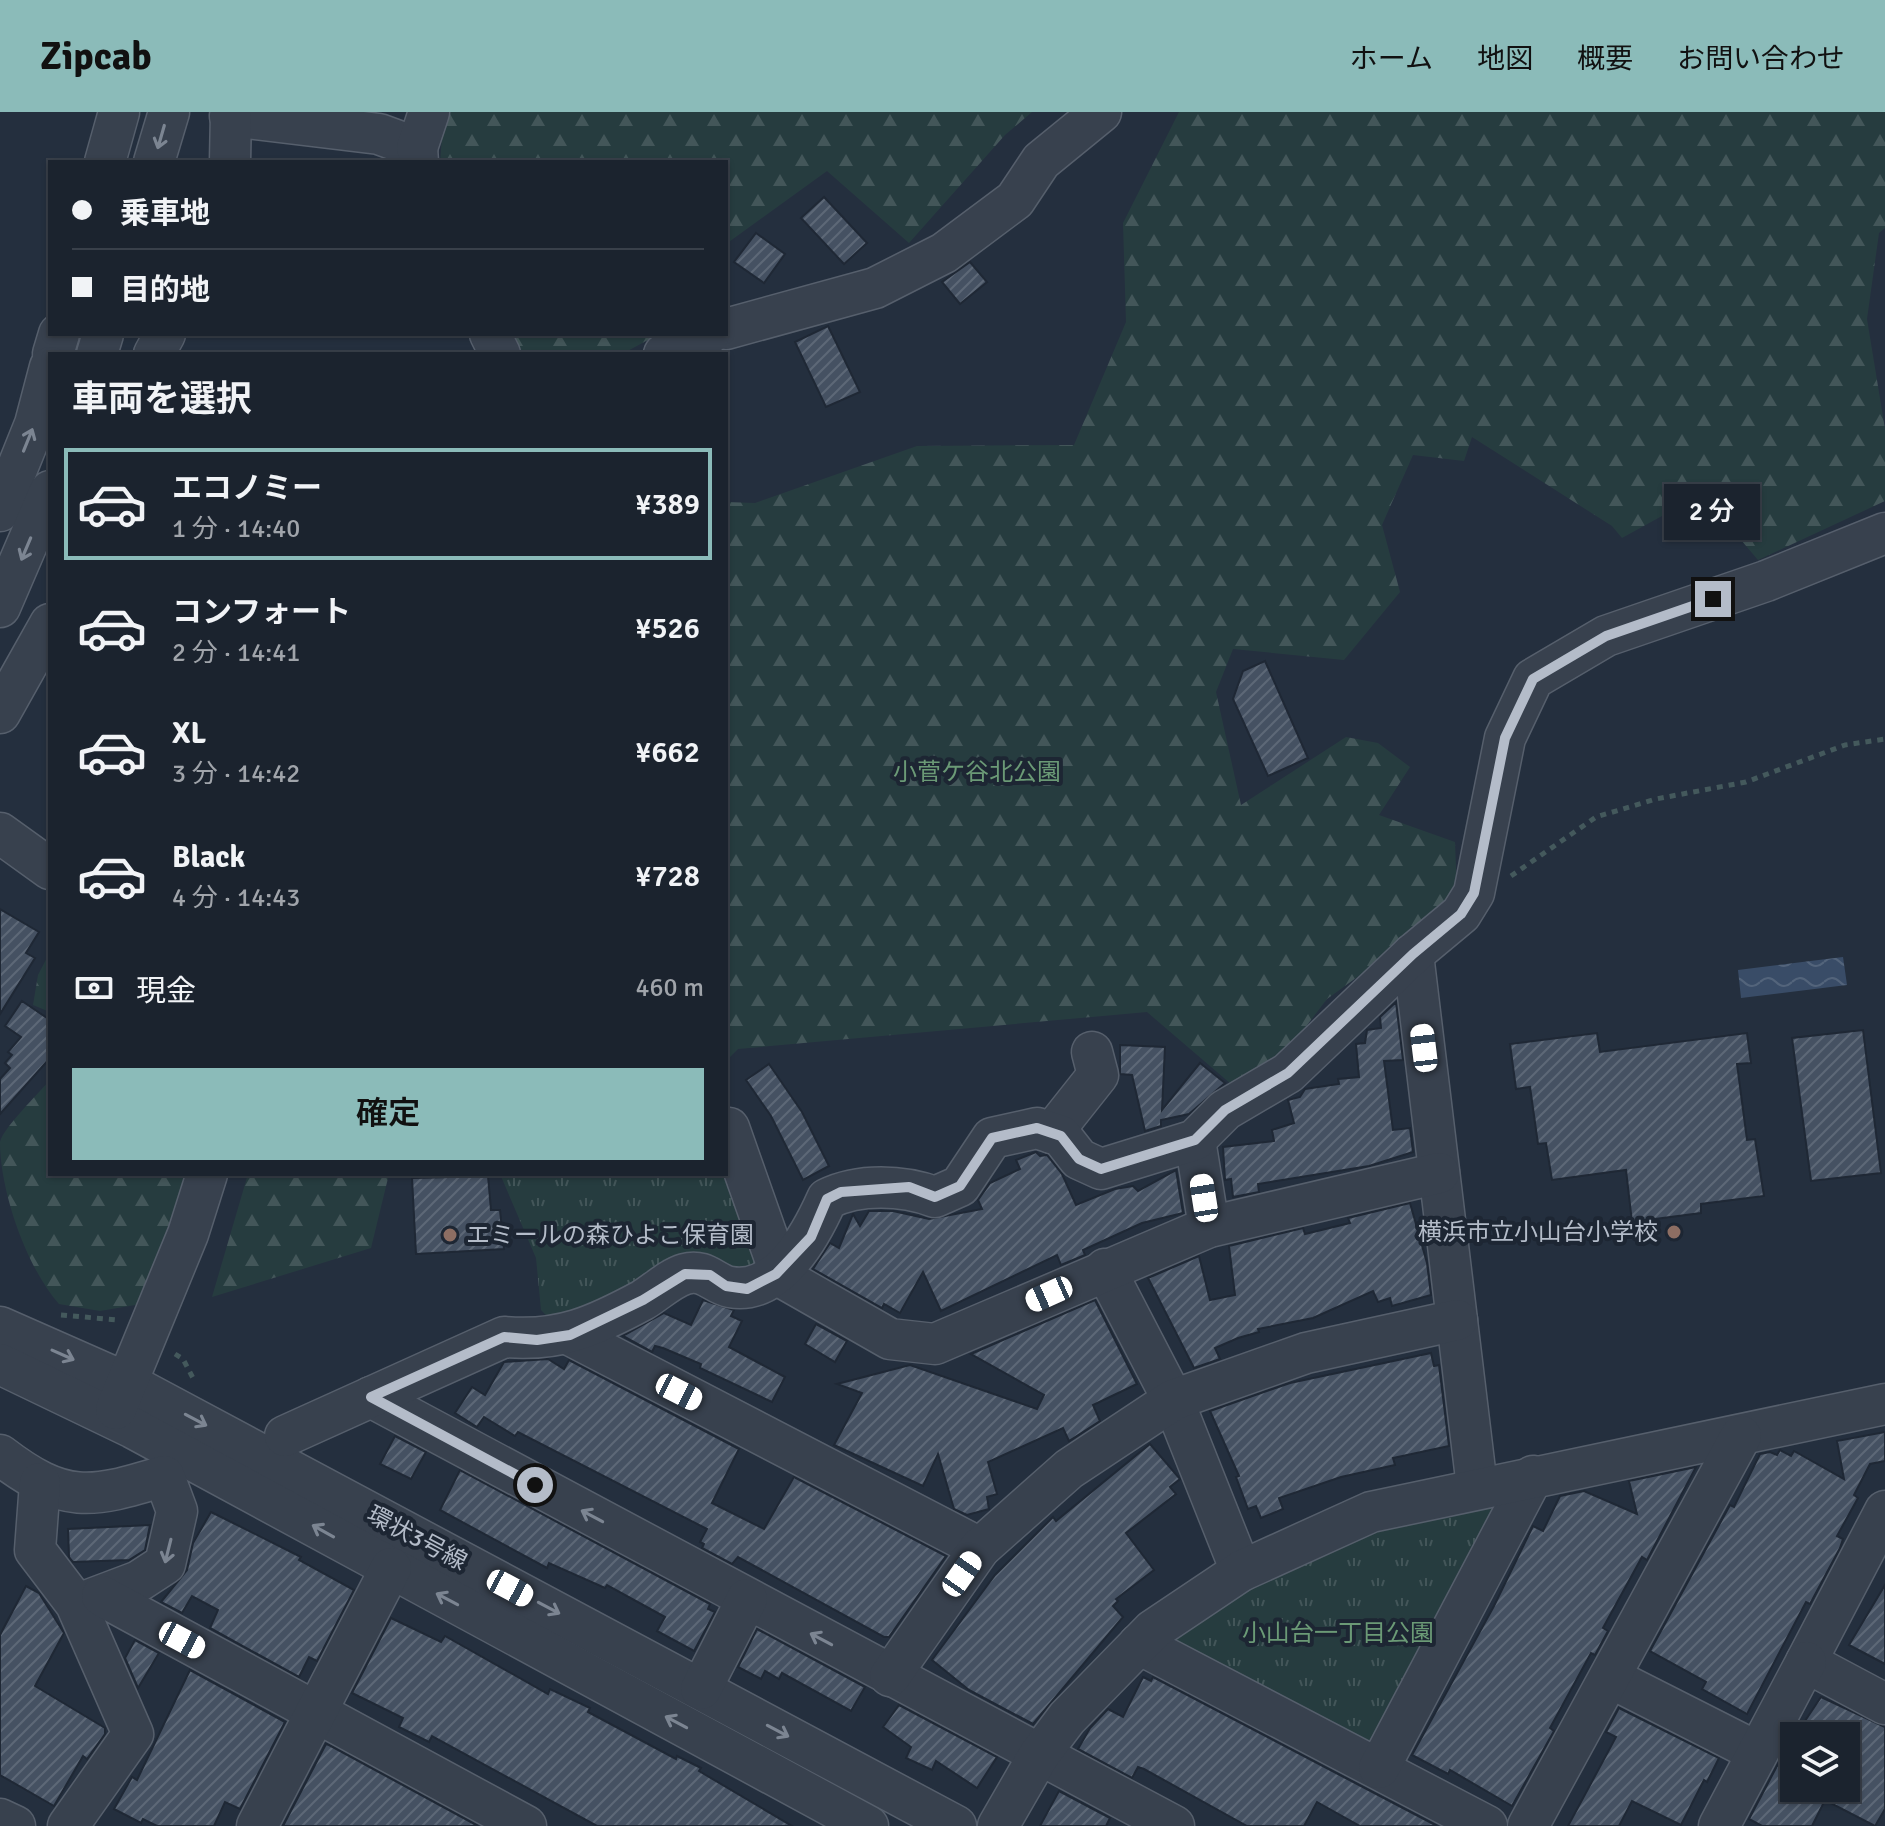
<!DOCTYPE html>
<html lang="ja">
<head>
<meta charset="utf-8">
<style>
	body { margin:0; font-family:Signika,"Noto Sans JP",sans-serif; background:#242b36; color:#f1f3f6; height:100vh; display:flex; flex-direction:column; font-size:30px; white-space:nowrap }
	* { box-sizing:border-box; margin:0 }
	p { font-size:26px; color:#a0a4aa }
	.icon { flex:none; width:44px; height:44px; fill:none; stroke:currentColor; stroke-width:2; stroke-linecap:round; stroke-linejoin:round }
	.map { position:relative; flex:1; overflow:hidden }
	.sheet { position:absolute; left:48px; top:240px; width:680px; height:824px; display:flex; flex-direction:column; background:#1b232e; border-radius:0px; box-shadow:0 2px 6px #0004,0 0 0 2px #39404a }
	.sheet>* { flex:none }
	.hud { position:absolute; left:48px; top:48px; width:680px; height:176px; border-radius:0px; box-shadow:0 2px 6px #0004,0 0 0 2px #39404a; display:grid; align-content:center; height:176px; padding:0 24px; background:#1b232e }
	.fabs { position:absolute; left:1780px; top:1610px; display:grid; gap:16px }
	.fabs a { display:grid; place-items:center; width:80px; height:80px; border-radius:0px; background:#1b232e; box-shadow:0 2px 6px #0004,0 0 0 2px #39404a; font-size:40px }
	.end { position:absolute; width:36px; height:36px; margin:-18px; border:10px solid #b4bcc9; background:#111; box-shadow:0 0 0 4px #111 }
	.from { border-radius:50% }
	.bubble { position:absolute; height:56px; border-radius:0px; background:#1b232e; box-shadow:0 2px 6px #0004,0 0 0 2px #39404a; font-size:26px; font-weight:600; line-height:56px; text-align:center }
	.car { position:absolute; width:24px; height:48px; margin:-24px -12px; border-radius:10px; box-shadow:0 0 6px 2px #0007; background:linear-gradient(#fff 24%,#345 0 40%,#fff 0 76%,#345 0 86%,#fff 0) }
	.hud b { display:flex; align-items:center; gap:28px; height:76px; font-size:30px }
	.hud b+b { border-top:2px solid #39404a }
	.hud i { width:20px; height:20px; background:#f1f3f6 }
	ul { padding:0; list-style:none }
	li { display:flex; align-items:center; gap:24px; height:112px; margin:0 16px 12px; padding:0 8px; border:4px solid transparent; border-radius:0px }
	li div { flex:1 }
	li b { display:block; font-size:30px }
	li em { font-style:normal; font-weight:600 }
	li.selected { border-color:#8bbbb9 }
	li>.icon { width:72px; height:72px; stroke-width:1.5 }
	h2 { padding:0 24px; font-size:36px; line-height:96px }
	.pay { display:flex; align-items:center; gap:20px; height:88px; padding:0 24px; font-size:30px }
	.pay p { margin-inline-start:auto }
	.button { display:flex; gap:16px; margin-top:auto; padding:16px 24px }
	.button a { flex:1; height:92px; border-radius:0px; background:#8bbbb9; color:#111; font-size:32px; font-weight:600; line-height:92px; text-align:center }
	header { display:flex; align-items:center; gap:48px; box-sizing:border-box; height:112px; padding:0 40px; background:#8bbbb9; color:#111 }
	header strong { font-size:38px }
	nav { display:flex; gap:44px; margin-inline-start:auto; font-size:28px }
	.map>svg:first-child { display:block }
</style>
</head>
<body>
<header>
<strong>Zipcab</strong>
<nav><a>ホーム</a><a>地図</a><a>概要</a><a>お問い合わせ</a></nav>
</header>
<div class="map">
<svg width="1885" height="1714" viewBox="0 0 1885 1714">
	<defs>
		<pattern id="grass-tufts" width="24" height="20" patternUnits="userSpaceOnUse" patternTransform="scale(2)"><rect width="24" height="20" fill="#263c3f"/><path d="M3 7l-1-3M5 7V3M7 7l1-3M15 17l-1-3M17 17v-4M19 17l1-3" fill="none" stroke="#435659"/></pattern>
		<pattern id="forest-firs" width="22" height="20" patternUnits="userSpaceOnUse" patternTransform="scale(2)"><rect width="22" height="20" fill="#263c3f"/><path d="M5 1l3.5 6h-7zM16 11l3.5 6h-7z" fill="#435659"/></pattern>
		<pattern id="water-waves" width="16" height="10" patternUnits="userSpaceOnUse" patternTransform="scale(2)"><rect width="16" height="10" fill="#394c67"/><path d="M0 5q4-4 8 0t8 0" fill="none" stroke="#53647b"/></pattern>
		<pattern id="building-hatch" width="6" height="6" patternUnits="userSpaceOnUse" patternTransform="scale(2)"><rect width="6" height="6" fill="#455162"/><path d="M-1 1l2-2M0 6l6-6M5 7l2-2" fill="none" stroke="#5d6877"/></pattern>
	</defs>
	<rect width="100%" height="100%" fill="#242f3e"/>
	<g fill="url(#grass-tufts)">
		<polygon points="500,1062 726,1062 761,1150 557,1215 541,1198 536,1146"/>
		<polygon points="1485,1385 1500,1401 1379,1635 1174,1529 1173,1518 1323,1431"/>
	</g>
	<g fill="url(#forest-firs)">
		<polygon points="444,0 1032,0 1005,23 909,131 827,59 726,132 726,50 440,50"/>
		<polygon points="1179,0 1885,0 1885,116 1879,121 1867,207 1885,317 1885,389 1758,448 1718,401 1691,388 1622,426 1612,414 1472,325 1464,349 1413,343 1382,413 1400,480 1344,548 1233,537 1216,580 1241,693 1346,625 1378,631 1410,655 1379,703 1455,730 1457,781 1400,834 1327,887 1285,942 1231,972 1147,900 738,937 726,949 726,390 755,391 917,334 1074,333 1126,210 1123,111"/>
		<polygon points="499,222 659,222 622,242 523,242 505,235"/>
		<polygon points="50,840 50,900 33,893 38,863"/>
		<path d="M50 968V1062H190L141 1192 100 1199 59 1192C27 1156 0 1080 0 1030 3 1016 39 981 50 968Z"/>
		<polygon points="248,1062 389,1062 371,1136 212,1185"/>
	</g>
	<polygon fill="url(#water-waves)" points="1843,845 1847,873 1741,886 1738,858"/>
	<g fill="url(#building-hatch)" stroke="#1f2835" stroke-width="2">
		<polygon points="824,85 867,131 844,152 801,106"/>
		<polygon points="756,121 785,142 764,171 734,150"/>
		<polygon points="970,150 987,170 960,192 942,170"/>
		<polygon points="828,214 860,280 826,295 795,230"/>
		<polygon points="1265,549 1308,646 1268,664 1233,587 1243,559"/>
		<polygon points="0,797 39,820 26,841 35,846 0,902"/>
		<polygon points="22,889 50,908 50,946 0,1002 0,967 10,956 5,951 12,943 8,940 21,925 5,914"/>
		<polygon points="1396,890 1403,948 1384,949 1393,1018 1410,1016 1413,1040 1369,1054 1258,1072 1259,1080 1233,1085 1231,1067 1225,1068 1223,1035 1274,1029 1272,1018 1294,1011 1288,988 1300,985 1305,977 1339,972 1338,967 1359,965 1356,932 1365,931 1367,918 1381,916 1380,905"/>
		<polygon points="1863,918 1881,1061 1811,1069 1792,926"/>
		<polygon points="1597,921 1600,940 1747,921 1751,951 1737,952 1747,1028 1755,1027 1764,1084 1701,1092 1701,1101 1632,1110 1626,1058 1552,1068 1546,1031 1538,1032 1530,975 1516,977 1510,932"/>
		<polygon points="1120,933 1165,935 1162,998 1200,951 1225,971 1189,1002 1161,1008 1161,1014 1145,1019 1132,963 1120,962"/>
		<polygon points="769,952 802,1000 829,1054 803,1068 771,1004 746,968"/>
		<polygon points="1036,1040 1040,1044 1047,1043 1062,1062 1076,1093 1115,1077 1133,1074 1138,1079 1176,1058 1183,1101 1142,1111 1083,1138 1085,1143 1061,1153 1057,1143 941,1199 923,1160 900,1201 884,1192 882,1196 813,1157 830,1131 839,1136 853,1102 860,1114 869,1099 893,1099 929,1107 982,1097 978,1088 990,1071 1020,1057 1016,1048"/>
		<polygon points="488,1064 491,1098 500,1098 504,1137 416,1142 412,1066"/>
		<polygon points="1410,1091 1427,1151 1431,1183 1392,1194 1390,1186 1378,1190 1373,1179 1313,1206 1258,1217 1259,1220 1238,1226 1215,1236 1220,1247 1194,1256 1148,1166 1199,1144 1210,1188 1235,1183 1229,1134 1303,1116 1305,1122 1350,1111 1348,1106"/>
		<polygon points="703,1188 734,1198 731,1204 742,1209 729,1235 785,1265 772,1290 700,1256 701,1252 663,1236 655,1234 652,1240 623,1224 664,1201 691,1213"/>
		<polygon points="1095,1188 1137,1272 1093,1293 1100,1309 1069,1329 1063,1316 988,1350 997,1382 987,1385 989,1397 967,1403 954,1397 938,1342 923,1374 834,1333 862,1281 837,1272 910,1253 1037,1297 1044,1283 971,1242"/>
		<polygon points="816,1212 847,1229 835,1250 805,1232"/>
		<polygon points="1431,1241 1434,1254 1439,1253 1449,1334 1393,1346 1395,1353 1341,1365 1279,1386 1283,1397 1261,1406 1256,1394 1248,1397 1236,1365 1239,1364 1210,1299 1290,1271"/>
		<polygon points="548,1247 564,1257 569,1248 739,1337 712,1391 764,1417 794,1365 946,1444 889,1525 884,1525 738,1445 732,1452 702,1436 704,1432 700,1430 707,1417 518,1320 515,1324 484,1305 477,1315 455,1301 472,1275 485,1283 504,1250"/>
		<polygon points="1885,1320 1885,1349 1870,1352 1854,1383 1858,1386 1837,1424 1843,1427 1840,1436 1810,1492 1806,1490 1747,1602 1702,1577 1706,1570 1650,1539 1730,1393 1734,1395 1760,1342 1770,1340 1777,1343 1780,1338 1791,1344 1794,1339 1844,1367 1837,1329"/>
		<polygon points="395,1324 426,1340 411,1367 380,1352"/>
		<polygon points="1150,1332 1180,1367 1170,1375 1176,1382 1126,1421 1154,1458 1116,1487 1118,1489 1113,1494 1123,1505 1033,1612 969,1578 932,1548 995,1463 1053,1405 1056,1409"/>
		<polygon points="1696,1355 1647,1448 1642,1445 1603,1516 1608,1519 1595,1543 1591,1541 1550,1616 1554,1619 1512,1694 1450,1658 1448,1662 1412,1643 1494,1494 1533,1414 1543,1419 1560,1384 1584,1379 1637,1402 1629,1369"/>
		<polygon points="460,1358 710,1492 708,1497 715,1500 694,1539 657,1519 665,1505 607,1473 605,1476 549,1451 547,1456 440,1398"/>
		<polygon points="211,1400 301,1445 299,1448 354,1478 317,1549 309,1545 299,1565 210,1516 218,1498 192,1484 182,1501 161,1490 187,1458 193,1431"/>
		<polygon points="150,1413 145,1438 129,1448 73,1450 69,1445 68,1417"/>
		<polygon points="1885,1473 1885,1552 1849,1533"/>
		<polygon points="26,1474 39,1481 64,1521 35,1574 105,1616 105,1622 87,1647 83,1644 54,1694 0,1663 0,1523"/>
		<polygon points="391,1506 441,1530 445,1524 548,1582 550,1577 590,1596 588,1600 676,1647 677,1644 701,1656 699,1659 792,1714 597,1714 432,1624 429,1630 399,1615 403,1606 352,1581"/>
		<polygon points="757,1517 865,1575 851,1599 782,1561 779,1567 765,1559 761,1567 738,1555"/>
		<polygon points="135,1528 159,1541 138,1576 125,1546"/>
		<polygon points="190,1558 285,1610 240,1697 225,1690 214,1714 157,1714 143,1707 141,1711 114,1697 132,1665 137,1668"/>
		<polygon points="1143,1565 1151,1569 1153,1565 1437,1714 1360,1714 1317,1690 1304,1714 1247,1714 1144,1657 1138,1655 1132,1666 1078,1637 1090,1616 1108,1597 1123,1605"/>
		<polygon points="1821,1585 1885,1615 1885,1697 1875,1714 1825,1688 1812,1714 1762,1714 1749,1707 1794,1622 1794,1676 1846,1676 1846,1662 1860,1637 1846,1630 1846,1624 1835,1624 1805,1609"/>
		<polygon points="899,1593 997,1645 977,1676 936,1649 932,1658 906,1646 911,1635 883,1615"/>
		<polygon points="1619,1596 1719,1646 1707,1670 1704,1668 1681,1713 1632,1689 1619,1714 1568,1714 1616,1625 1606,1620"/>
		<polygon points="326,1632 329,1633 478,1714 283,1714"/>
		<polygon points="1059,1679 1110,1706 1106,1714 1040,1714"/>
	</g>
	<g fill="none" stroke-linecap="round" stroke-linejoin="round">
		<g stroke="#565f6c" stroke-width="43">
			<g id="minor">
				<polyline points="230,4 379,22 417,36 418,50"/>
				<polyline points="417,36 429,0"/>
				<polyline points="105,50 119,0"/>
				<polyline points="154,50 169,0"/>
				<polyline points="230,50 231,0"/>
				<polyline points="726,217 875,176 944,141 1015,88 1041,49 1101,0"/>
				<polyline points="490,222 500,242"/>
				<polyline points="53,242 59,222"/>
				<polyline points="97,242 103,222"/>
				<polyline points="154,242 165,222"/>
				<polyline points="664,242 681,231 709,222"/>
				<polyline points="0,399 35,312 50,255"/>
				<polyline points="0,495 50,379"/>
				<polyline points="0,601 50,512"/>
				<polyline points="0,721 50,757"/>
				<polyline points="1413,842 1477,1375"/>
				<polyline points="729,1016 779,1158"/>
				<polyline points="1052,1021 1098,963 1092,940"/>
				<polyline points="1195,1028 1209,1115"/>
				<polyline points="1105,1157 1173,1288 1241,1459"/>
				<polyline points="776,1162 890,1227 935,1232 1209,1115 1439,1061"/>
				<polyline points="0,1215 127,1271 956,1714"/>
				<polyline points="570,1223 980,1436"/>
				<polyline points="0,1252 133,1316 868,1714"/>
				<polyline points="371,1285 1174,1714"/>
				<polyline points="116,1297 188,1122 207,1062"/>
				<path d="M285 1324 504 1225C560 1230 595 1214 643 1188 656 1180 671 1166 685 1162 705 1156 714 1172 730 1175 778 1184 811 1123 827 1087 859 1071 903 1073 935 1085L960 1074 992 1026 1037 1016 1061 1024 1079 1047 1101 1057 1195 1028 1225 998 1288 961 1413 842 1461 802 1474 781 1505 626 1533 567 1606 524 1766 469 1885 421"/>
				<path d="M0 1343C64 1392 90 1387 164 1364L177 1399 165 1452 139 1469 86 1489"/>
				<polyline points="40,1371 35,1438 76,1492 133,1622 68,1714"/>
				<polyline points="1885,1399 1806,1550 1885,1592"/>
				<polyline points="102,1484 526,1714"/>
				<polyline points="1139,1532 1487,1714"/>
				<polyline points="890,1564 980,1436 1069,1357 1173,1288 1306,1241 1457,1208"/>
				<polyline points="1611,1566 1757,1640"/>
				<polyline points="701,1577 747,1487"/>
				<polyline points="1379,1656 1533,1364"/>
				<polyline points="0,1707 15,1714"/>
				<polyline points="257,1714 391,1456"/>
				<polyline points="998,1714 1039,1643 1067,1606 1153,1518 1241,1459 1371,1400 1885,1292"/>
				<polyline points="1528,1714 1741,1324"/>
				<polyline points="1719,1714 1806,1550"/>
			</g>
		</g>
		<g stroke="#44595c" stroke-width="5" stroke-dasharray="6 6" stroke-linecap="butt">
			<polyline points="1511,764 1596,705 1656,687 1746,670 1845,633 1885,627"/>
			<polyline points="61,1203 118,1208"/>
			<polyline points="175,1242 183,1247 194,1268"/>
		</g>
		<use href="#minor" stroke="#38414e" stroke-width="40"/>
	</g>
	<defs><path id="oneway-shaft" d="M-6 0H5M1.5-3L5.5 0L1.5 3" fill="none" stroke-width="1.6" stroke-linecap="round" stroke-linejoin="round" transform="scale(2)"/></defs>
	<g stroke="#7c8592">
		<use href="#oneway-shaft" transform="translate(161 25) rotate(106)"/>
		<use href="#oneway-shaft" transform="translate(28 328) rotate(-68)"/>
		<use href="#oneway-shaft" transform="translate(26 437) rotate(113)"/>
		<use href="#oneway-shaft" transform="translate(63 1243) rotate(24)"/>
		<use href="#oneway-shaft" transform="translate(196 1308) rotate(28)"/>
		<use href="#oneway-shaft" transform="translate(592 1404) rotate(-152)"/>
		<use href="#oneway-shaft" transform="translate(323 1419) rotate(-151)"/>
		<use href="#oneway-shaft" transform="translate(168 1439) rotate(104)"/>
		<use href="#oneway-shaft" transform="translate(447 1487) rotate(-152)"/>
		<use href="#oneway-shaft" transform="translate(549 1496) rotate(28)"/>
		<use href="#oneway-shaft" transform="translate(821 1527) rotate(-152)"/>
		<use href="#oneway-shaft" transform="translate(676 1610) rotate(-152)"/>
		<use href="#oneway-shaft" transform="translate(778 1619) rotate(28)"/>
	</g>
	<g fill="none" stroke-linecap="round" stroke-linejoin="round">
		<polyline stroke="#b4bcc9" stroke-width="10" points="535,1373 371,1285 504,1225 537,1228 570,1223 643,1188 685,1162 710,1163 726,1174 747,1177 776,1162 811,1125 827,1087 841,1080 909,1075 935,1085 960,1074 992,1026 1037,1016 1061,1024 1079,1047 1101,1057 1195,1028 1225,998 1288,961 1413,842 1461,802 1474,781 1505,626 1533,567 1606,524 1713,487"/>
	</g>
	<g fill="#8d6e63" stroke="#1d2633" stroke-width="3">
		<circle cx="1674" cy="1120" r="8"/>
		<circle cx="450" cy="1123" r="8"/>
	</g>
	<g text-anchor="middle" dominant-baseline="central" stroke-width="8" stroke-linejoin="round" paint-order="stroke">
		<g font-size="24" fill="#6b9a76" stroke="#1d2633">
			<text x="977" y="660">小菅ケ谷北公園</text>
			<text x="1338" y="1521">小山台一丁目公園</text>
		</g>
		<g font-size="24" fill="#b4bcc9" stroke="#1d2633" text-anchor="end">
			<text x="1658" y="1120">横浜市立小山台小学校</text>
			<text x="466" y="1123" text-anchor="start">エミールの森ひよこ保育園</text>
		</g>
		<g font-size="24" fill="#b4bcc9" stroke="#1d2633">
			<text transform="translate(417 1426) rotate(28)">環状3号線</text>
		</g>
	</g>
</svg>
<div class="fabs">
<a><svg class="icon" aria-label="layers" viewBox="0 0 24 24"><path d="M12 4l9 5-9 5-9-5zM3 14l9 5 9-5"/></svg></a>
</div>
<i class="end from" style="left:535px;top:1373px"></i>
<i class="end" style="left:1713px;top:487px"></i>
<div class="bubble" style="left:1664px;top:372px;width:96px">2 分</div>
<i class="car" style="left:1424px;top:936px;rotate:353deg"></i>
<i class="car" style="left:1204px;top:1086px;rotate:351deg"></i>
<i class="car" style="left:1049px;top:1182px;rotate:246deg"></i>
<i class="car" style="left:679px;top:1280px;rotate:117deg"></i>
<i class="car" style="left:962px;top:1462px;rotate:35deg"></i>
<i class="car" style="left:510px;top:1476px;rotate:118deg"></i>
<i class="car" style="left:182px;top:1528px;rotate:118deg"></i>
<div class="hud">
<b><i class="from"></i>乗車地</b>
<b><i></i>目的地</b>
</div>
<section class="sheet">
<h2>車両を選択</h2>
<ul>
<li class="selected"><svg class="icon" aria-label="car" viewBox="0 0 24 24"><path d="M5 17H2v-5l4-1 3-4h7l3 4 3 1v5h-3M9 17h6M6 11h13"/><circle cx="7" cy="17" r="2"/><circle cx="17" cy="17" r="2"/></svg><div><b>エコノミー</b><p>1 分 · 14:40</p></div><em>¥389</em></li>
<li><svg class="icon" aria-label="car" viewBox="0 0 24 24"><path d="M5 17H2v-5l4-1 3-4h7l3 4 3 1v5h-3M9 17h6M6 11h13"/><circle cx="7" cy="17" r="2"/><circle cx="17" cy="17" r="2"/></svg><div><b>コンフォート</b><p>2 分 · 14:41</p></div><em>¥526</em></li>
<li><svg class="icon" aria-label="car" viewBox="0 0 24 24"><path d="M5 17H2v-5l4-1 3-4h7l3 4 3 1v5h-3M9 17h6M6 11h13"/><circle cx="7" cy="17" r="2"/><circle cx="17" cy="17" r="2"/></svg><div><b>XL</b><p>3 分 · 14:42</p></div><em>¥662</em></li>
<li><svg class="icon" aria-label="car" viewBox="0 0 24 24"><path d="M5 17H2v-5l4-1 3-4h7l3 4 3 1v5h-3M9 17h6M6 11h13"/><circle cx="7" cy="17" r="2"/><circle cx="17" cy="17" r="2"/></svg><div><b>Black</b><p>4 分 · 14:43</p></div><em>¥728</em></li>
</ul>
<div class="pay"><svg class="icon" aria-label="cash" viewBox="0 0 24 24"><path d="M3 7h18v10H3z"/><circle cx="12" cy="12" r="2"/></svg>現金<p>460 m</p></div>
<div class="button"><a>確定</a></div>
</section>
</div>
</body>
</html>
